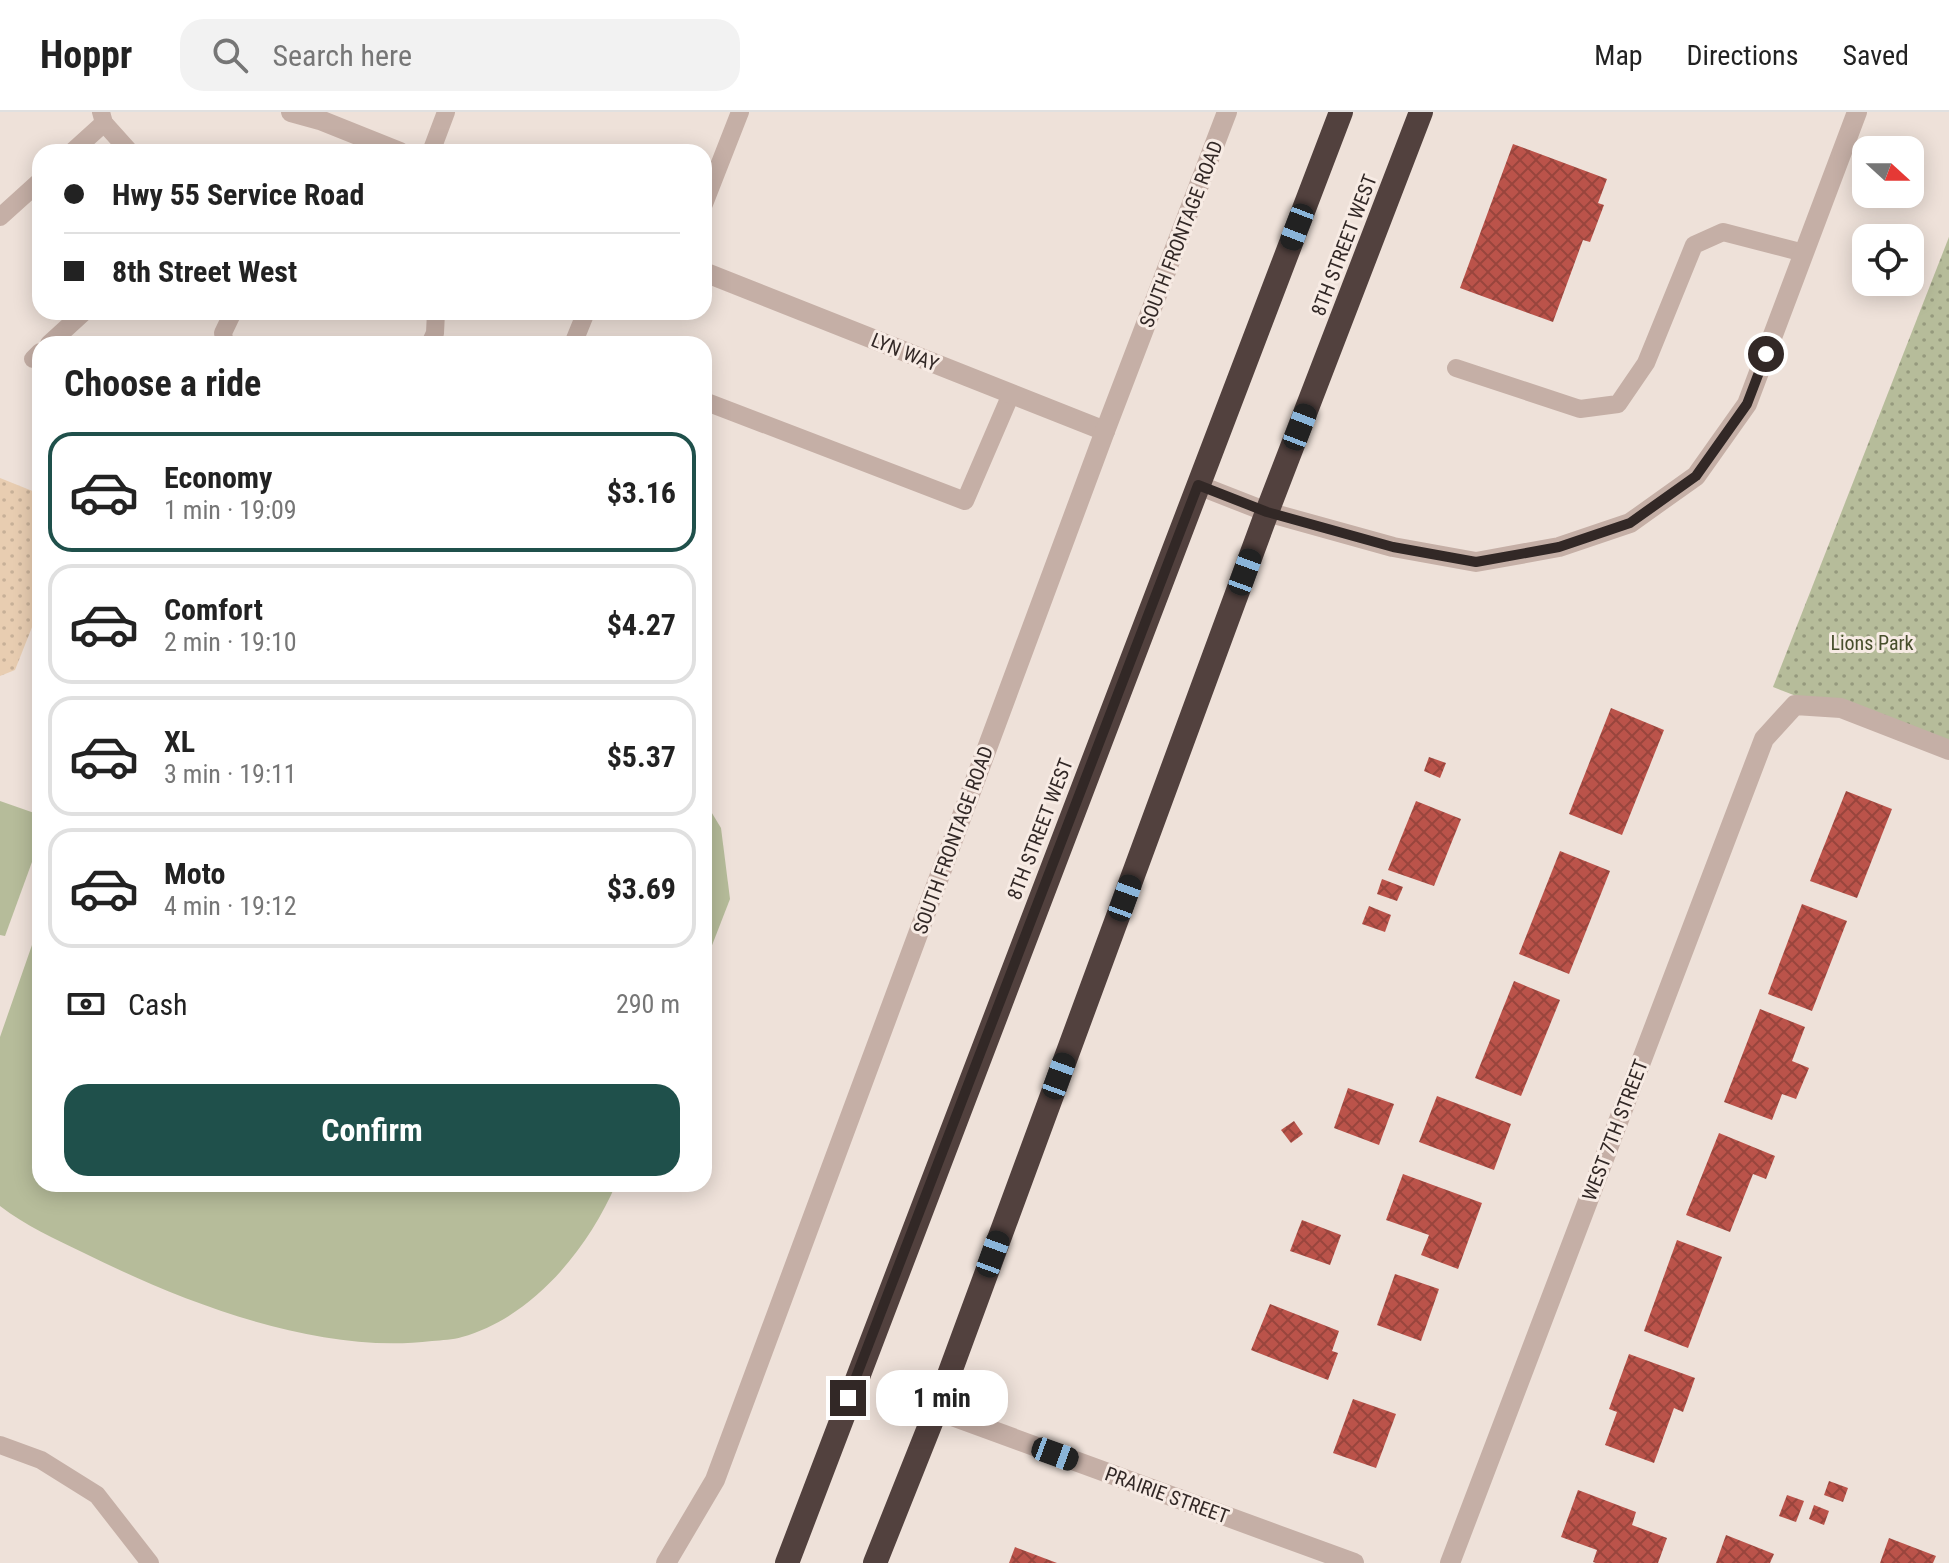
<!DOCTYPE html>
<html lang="en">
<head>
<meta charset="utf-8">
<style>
	body { margin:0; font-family:"Roboto Condensed",sans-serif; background:#f2f2f2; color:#222; height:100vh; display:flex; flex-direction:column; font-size:30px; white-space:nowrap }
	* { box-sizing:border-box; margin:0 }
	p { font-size:26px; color:#767676 }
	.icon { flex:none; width:44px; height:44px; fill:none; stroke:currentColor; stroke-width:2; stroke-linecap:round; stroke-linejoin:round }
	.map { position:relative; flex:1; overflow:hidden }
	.sheet { position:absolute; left:32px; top:224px; width:680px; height:856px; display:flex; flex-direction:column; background:#fff; border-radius:24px; box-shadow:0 4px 20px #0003 }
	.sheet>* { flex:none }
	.banner { position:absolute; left:32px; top:32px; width:680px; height:176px; border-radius:24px; box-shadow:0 4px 20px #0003; display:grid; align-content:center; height:176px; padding:0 32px; background:#fff }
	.needle { width:52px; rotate:111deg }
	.buttons { position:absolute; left:1852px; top:24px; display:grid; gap:16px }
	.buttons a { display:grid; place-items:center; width:72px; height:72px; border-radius:16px; background:#fff; box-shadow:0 4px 20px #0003; font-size:40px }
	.end { position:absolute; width:36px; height:36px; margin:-18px; border:10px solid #322826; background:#fff; box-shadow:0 0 0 4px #fff }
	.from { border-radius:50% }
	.bubble { position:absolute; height:56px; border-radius:24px; background:#fff; box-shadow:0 4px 20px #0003; font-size:26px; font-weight:700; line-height:56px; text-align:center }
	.car { position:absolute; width:24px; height:48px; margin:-24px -12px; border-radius:10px; box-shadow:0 0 6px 2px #0007; background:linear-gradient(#222 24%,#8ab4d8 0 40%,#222 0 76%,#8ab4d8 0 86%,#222 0) }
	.banner b { display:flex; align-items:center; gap:28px; height:76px; font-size:30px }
	.banner b+b { border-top:2px solid #e0e0e0 }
	.banner i { width:20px; height:20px; background:#222 }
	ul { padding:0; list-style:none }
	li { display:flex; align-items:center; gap:24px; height:120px; margin:0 16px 12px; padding:0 16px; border:4px solid #e0e0e0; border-radius:24px }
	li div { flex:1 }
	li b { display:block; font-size:30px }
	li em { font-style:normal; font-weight:700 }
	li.active { border-color:#1f504b }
	li>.icon { width:72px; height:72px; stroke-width:1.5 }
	h2 { padding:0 32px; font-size:36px; line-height:96px }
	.pay { display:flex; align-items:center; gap:20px; height:88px; padding:0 32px; font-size:30px }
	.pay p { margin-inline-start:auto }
	.cta { display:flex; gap:16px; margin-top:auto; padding:16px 32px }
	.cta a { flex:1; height:92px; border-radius:24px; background:#1f504b; color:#fff; font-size:32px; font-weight:700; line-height:92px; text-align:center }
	header { display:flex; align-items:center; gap:48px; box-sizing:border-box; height:112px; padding:0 40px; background:#fff; border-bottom:2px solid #e0e0e0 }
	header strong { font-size:38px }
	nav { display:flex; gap:44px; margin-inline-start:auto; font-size:28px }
	.search { width:560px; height:72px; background:#f2f2f2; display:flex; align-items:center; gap:20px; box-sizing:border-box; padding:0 28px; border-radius:24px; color:#767676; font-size:30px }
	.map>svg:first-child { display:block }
</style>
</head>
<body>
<header>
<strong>Hoppr</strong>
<div class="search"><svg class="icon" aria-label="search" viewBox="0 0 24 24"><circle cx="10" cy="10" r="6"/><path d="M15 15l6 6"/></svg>Search here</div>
<nav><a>Map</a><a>Directions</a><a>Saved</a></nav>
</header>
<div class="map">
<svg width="1949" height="1451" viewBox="0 0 1949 1451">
	<defs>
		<pattern id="sand-dots" width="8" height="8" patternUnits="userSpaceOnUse" patternTransform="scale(2)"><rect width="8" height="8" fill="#e8cdb1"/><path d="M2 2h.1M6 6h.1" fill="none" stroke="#c7b098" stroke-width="1.8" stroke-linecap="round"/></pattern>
		<pattern id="park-dots" width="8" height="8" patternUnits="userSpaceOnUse" patternTransform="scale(2)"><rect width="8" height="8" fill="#b6bc9a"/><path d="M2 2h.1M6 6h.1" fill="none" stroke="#95997d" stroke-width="1.8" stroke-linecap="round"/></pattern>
		<pattern id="building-cross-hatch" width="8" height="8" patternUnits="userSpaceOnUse" patternTransform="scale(2)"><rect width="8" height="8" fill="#bb534a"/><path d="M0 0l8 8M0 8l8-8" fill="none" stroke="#99453d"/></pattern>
	</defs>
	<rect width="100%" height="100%" fill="#eee1d9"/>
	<g fill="#b6bc9a">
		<polygon points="704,688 721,716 730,787 704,854"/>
		<polygon points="0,689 40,703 40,728 5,824 0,823"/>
		<path d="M40 810V1072H616C588 1137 533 1205 462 1225 453 1228 442 1228 432 1229 318 1243 185 1191 84 1141 55 1127 26 1114 0 1094V925Z"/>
	</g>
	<polygon fill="url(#sand-dots)" points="0,366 40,382 40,495 15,558 0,564"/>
	<polygon fill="url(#park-dots)" points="1949,125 1949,643 1773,575"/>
	<g fill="url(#building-cross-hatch)">
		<polygon points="1513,32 1607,67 1598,91 1604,93 1590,130 1583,128 1553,210 1460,176"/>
		<polygon points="1611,596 1664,618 1622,723 1569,702"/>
		<polygon points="1429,645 1446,651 1440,666 1424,659"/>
		<polygon points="1846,679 1892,697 1857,786 1810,769"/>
		<polygon points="1416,689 1461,707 1434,774 1388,758"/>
		<polygon points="1560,739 1610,759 1569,862 1519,842"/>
		<polygon points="1382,767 1403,775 1397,789 1377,782"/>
		<polygon points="1802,792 1847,809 1812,899 1768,882"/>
		<polygon points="1369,794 1391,803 1385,820 1362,812"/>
		<polygon points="1514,869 1560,888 1521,984 1475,966"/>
		<polygon points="1760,897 1805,915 1792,949 1809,956 1796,987 1782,982 1772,1008 1724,990"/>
		<polygon points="1348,976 1394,992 1379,1033 1334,1016"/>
		<polygon points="1437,984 1511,1012 1494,1058 1419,1030"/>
		<polygon points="1294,1009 1303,1022 1291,1031 1281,1018"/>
		<polygon points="1719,1021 1775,1044 1766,1067 1753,1062 1730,1120 1686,1103"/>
		<polygon points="1403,1062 1482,1091 1458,1157 1421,1143 1429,1123 1386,1108"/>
		<polygon points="1302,1108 1341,1123 1330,1153 1290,1139"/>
		<polygon points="1677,1128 1722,1145 1688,1236 1644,1219"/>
		<polygon points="1395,1162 1439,1177 1421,1229 1377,1213"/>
		<polygon points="1270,1192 1339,1219 1332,1239 1338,1241 1328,1268 1251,1238"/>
		<polygon points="1629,1242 1695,1266 1683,1300 1674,1296 1654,1351 1605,1333 1617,1300 1609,1297"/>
		<polygon points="1353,1287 1396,1302 1376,1356 1333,1341"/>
		<polygon points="1829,1369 1848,1376 1843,1390 1824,1383"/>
		<polygon points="1578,1378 1636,1400 1632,1413 1667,1426 1658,1451 1596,1451 1593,1450 1597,1438 1561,1425"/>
		<polygon points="1787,1383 1804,1389 1796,1410 1779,1404"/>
		<polygon points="1814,1393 1829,1399 1824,1413 1809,1407"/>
		<polygon points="1726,1423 1774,1442 1770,1451 1716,1451"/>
		<polygon points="1889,1426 1936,1444 1933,1451 1880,1451"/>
		<polygon points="1015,1435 1057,1451 1009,1451"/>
	</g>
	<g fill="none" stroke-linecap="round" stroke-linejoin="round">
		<g stroke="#c5afa6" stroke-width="18">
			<polyline points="101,0 104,11 130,40"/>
			<polyline points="72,40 104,11"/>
			<polyline points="431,40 446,0"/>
			<polyline points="704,92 740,0"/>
			<polyline points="0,105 40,69"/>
			<polyline points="49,232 84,200"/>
			<polyline points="225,232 223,221 233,200"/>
			<polyline points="430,232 435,221 436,200"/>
			<polyline points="573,232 586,200"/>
			<polyline points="33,247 40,240"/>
			<polyline points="1456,256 1580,297 1618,292 1646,251 1694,133 1723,120 1804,141"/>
			<polyline points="704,289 965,389 1011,282"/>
			<polyline points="0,1333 41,1348 97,1383 150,1451"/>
		</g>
		<g stroke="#c5afa6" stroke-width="20">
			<polyline points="291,0 320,8 400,40"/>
			<polyline points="704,160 1105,319"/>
			<polyline points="1198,373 1267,400 1393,435 1476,450 1559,435 1630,411 1696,364 1747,292 1857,0"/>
			<polyline points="936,1298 1354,1451"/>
			<polyline points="666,1451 715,1368 1105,319 1227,0"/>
			<polyline points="1450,1451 1764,627 1795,593 1841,596 1949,638"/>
		</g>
		<g stroke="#52413e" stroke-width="24">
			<polyline points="787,1451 1341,0"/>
			<polyline points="875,1451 936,1298 1267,400 1421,0"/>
		</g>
	</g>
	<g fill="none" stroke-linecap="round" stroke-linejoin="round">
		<polyline stroke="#322826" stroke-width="10" points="848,1286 1198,373 1267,400 1393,435 1476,450 1559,435 1630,411 1696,364 1747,292 1766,242"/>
	</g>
	<g text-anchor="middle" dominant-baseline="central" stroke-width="6" stroke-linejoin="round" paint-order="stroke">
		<g font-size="20" fill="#322826" stroke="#f7ebe4">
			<text transform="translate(1181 122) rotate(-69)">SOUTH FRONTAGE ROAD</text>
			<text transform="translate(1344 133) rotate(-69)">8TH STREET WEST</text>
			<text transform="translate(905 240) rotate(22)">LYN WAY</text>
			<text transform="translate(1040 717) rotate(-69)">8TH STREET WEST</text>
			<text transform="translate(953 728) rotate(-70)">SOUTH FRONTAGE ROAD</text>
			<text transform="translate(1615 1018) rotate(-69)">WEST 7TH STREET</text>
			<text transform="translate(1167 1383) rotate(20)">PRAIRIE STREET</text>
		</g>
		<g font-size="20" fill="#474e2c" stroke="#f7ebe4">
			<text x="1872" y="531">Lions Park</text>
		</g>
	</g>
</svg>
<div class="buttons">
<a><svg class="needle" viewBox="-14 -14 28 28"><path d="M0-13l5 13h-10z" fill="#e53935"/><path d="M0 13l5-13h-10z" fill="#767676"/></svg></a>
<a><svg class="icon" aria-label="locate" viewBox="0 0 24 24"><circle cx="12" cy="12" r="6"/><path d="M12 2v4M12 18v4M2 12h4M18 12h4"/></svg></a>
</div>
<i class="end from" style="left:1766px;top:242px"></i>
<i class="end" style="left:848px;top:1286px"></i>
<div class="bubble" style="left:876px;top:1258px;width:132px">1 min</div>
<i class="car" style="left:1297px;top:115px;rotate:201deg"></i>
<i class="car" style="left:1300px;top:315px;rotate:21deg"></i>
<i class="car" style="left:1245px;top:460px;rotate:20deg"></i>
<i class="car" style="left:1125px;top:786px;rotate:20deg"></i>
<i class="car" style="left:1059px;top:964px;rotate:20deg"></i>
<i class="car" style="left:993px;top:1142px;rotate:20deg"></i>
<i class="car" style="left:1055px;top:1342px;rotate:110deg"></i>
<div class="banner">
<b><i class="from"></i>Hwy 55 Service Road</b>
<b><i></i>8th Street West</b>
</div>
<section class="sheet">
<h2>Choose a ride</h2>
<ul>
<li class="active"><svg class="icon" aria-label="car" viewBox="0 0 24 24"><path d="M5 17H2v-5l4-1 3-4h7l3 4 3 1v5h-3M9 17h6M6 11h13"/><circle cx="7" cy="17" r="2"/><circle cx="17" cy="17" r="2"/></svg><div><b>Economy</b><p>1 min · 19:09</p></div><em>$3.16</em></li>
<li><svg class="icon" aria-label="car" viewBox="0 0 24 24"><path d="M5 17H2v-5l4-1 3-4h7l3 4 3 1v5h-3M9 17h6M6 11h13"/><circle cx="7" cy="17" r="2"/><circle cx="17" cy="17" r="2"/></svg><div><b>Comfort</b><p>2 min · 19:10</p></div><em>$4.27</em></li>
<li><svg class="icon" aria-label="car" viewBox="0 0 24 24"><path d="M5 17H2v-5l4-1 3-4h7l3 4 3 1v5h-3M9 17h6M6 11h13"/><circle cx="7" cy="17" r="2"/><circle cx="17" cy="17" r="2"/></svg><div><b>XL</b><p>3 min · 19:11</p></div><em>$5.37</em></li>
<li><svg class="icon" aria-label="car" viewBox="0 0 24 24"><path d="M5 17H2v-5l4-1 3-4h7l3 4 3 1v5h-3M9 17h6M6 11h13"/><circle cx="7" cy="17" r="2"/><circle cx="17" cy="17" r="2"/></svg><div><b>Moto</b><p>4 min · 19:12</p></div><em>$3.69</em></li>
</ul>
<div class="pay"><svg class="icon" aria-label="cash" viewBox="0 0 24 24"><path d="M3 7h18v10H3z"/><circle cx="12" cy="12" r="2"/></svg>Cash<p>290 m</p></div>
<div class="cta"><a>Confirm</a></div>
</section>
</div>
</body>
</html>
